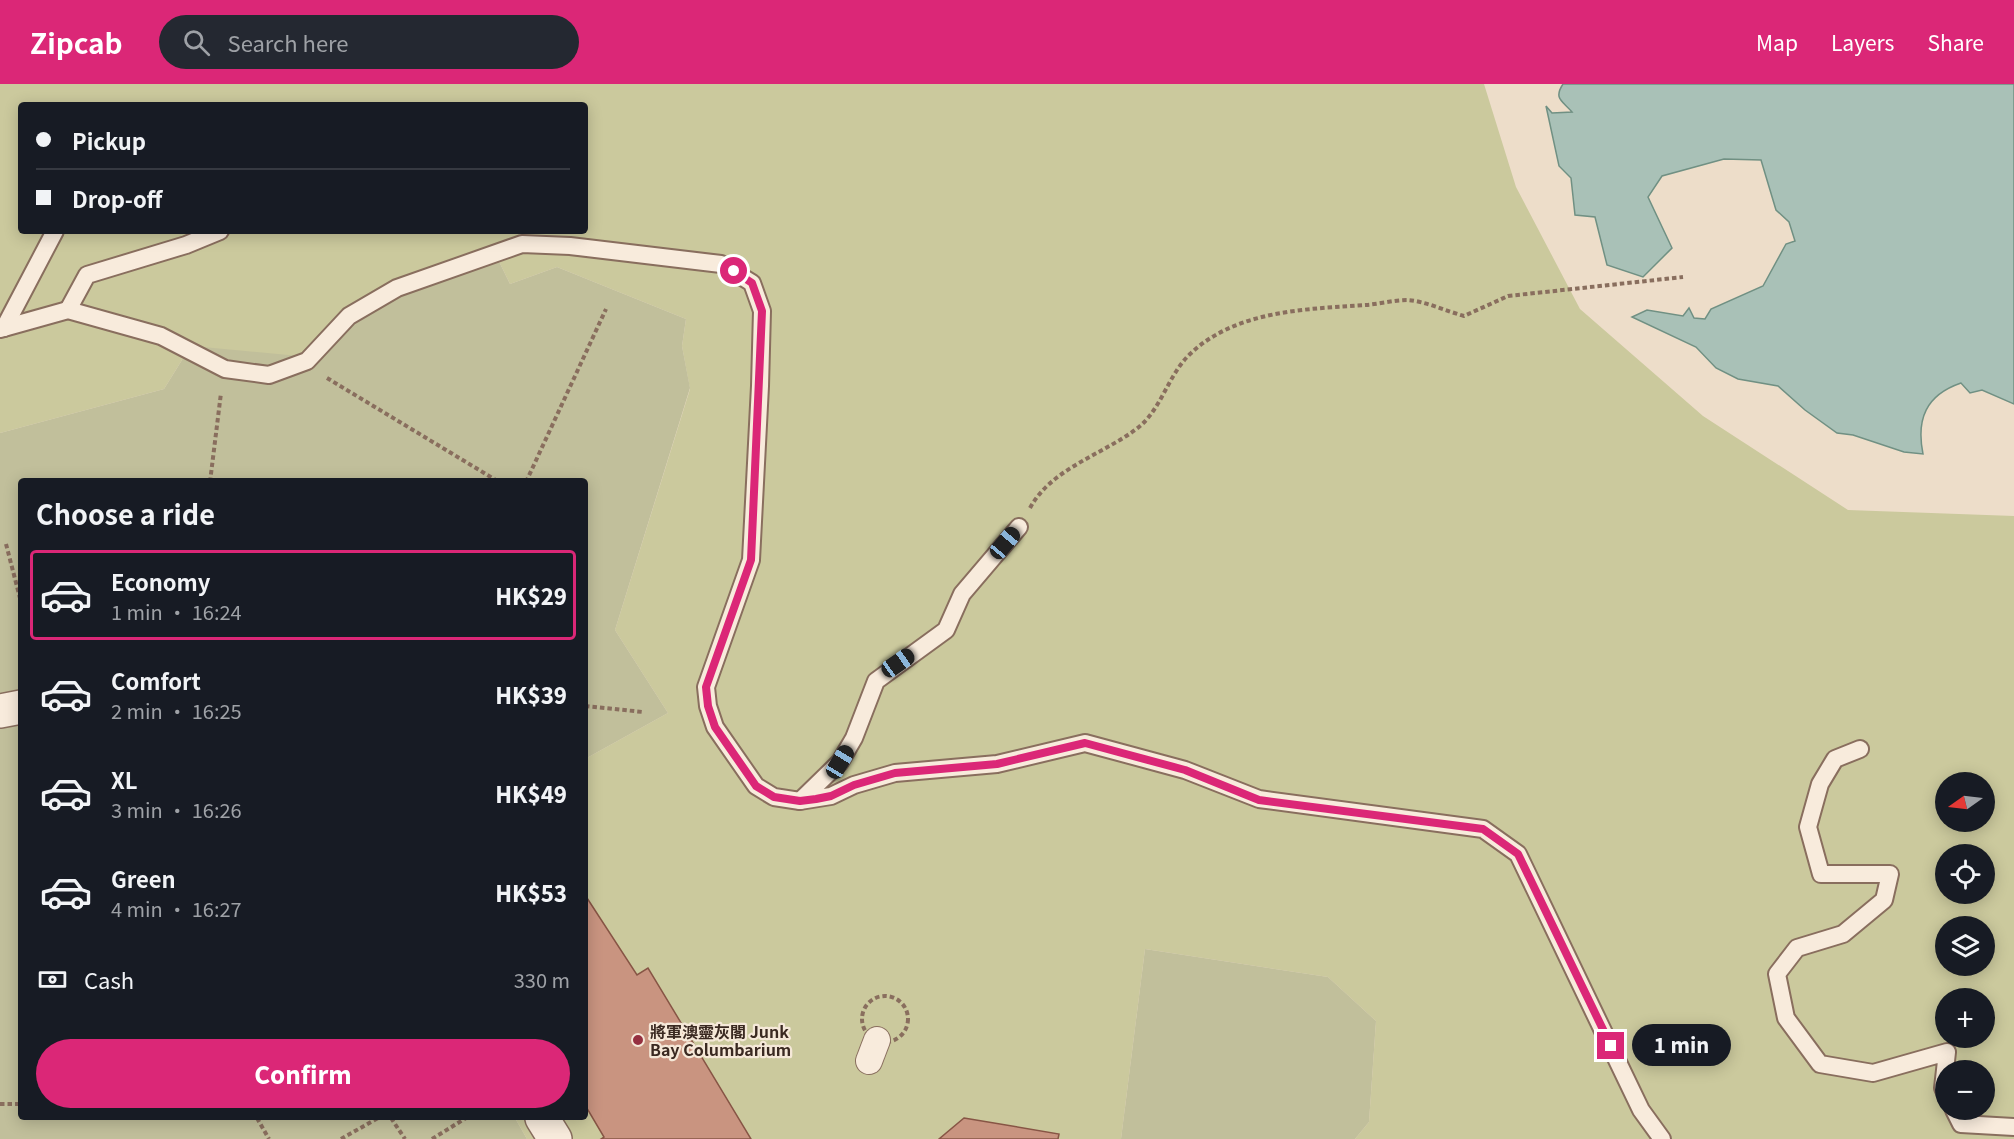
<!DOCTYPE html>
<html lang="en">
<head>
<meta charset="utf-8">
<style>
	body { margin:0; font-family:Georgia,"Noto Sans TC",serif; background:#242831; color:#f1f3f6; height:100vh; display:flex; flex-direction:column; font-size:22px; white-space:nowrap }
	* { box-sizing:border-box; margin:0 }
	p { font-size:20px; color:#9ea1a6 }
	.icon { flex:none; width:33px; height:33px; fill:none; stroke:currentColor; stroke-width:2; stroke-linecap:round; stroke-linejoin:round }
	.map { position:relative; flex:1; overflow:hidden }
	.side { position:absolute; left:18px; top:394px; width:570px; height:642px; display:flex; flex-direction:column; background:#171b24; border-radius:6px; box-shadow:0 3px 15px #0003 }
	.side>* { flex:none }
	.banner { position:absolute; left:18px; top:18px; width:570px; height:132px; border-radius:6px; box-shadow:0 3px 15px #0003; display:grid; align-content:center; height:132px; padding:0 18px; background:#171b24 }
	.needle { width:39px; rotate:256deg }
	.fabs { position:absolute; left:1935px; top:688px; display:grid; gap:12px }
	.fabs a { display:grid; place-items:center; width:60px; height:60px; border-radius:50%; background:#171b24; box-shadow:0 3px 15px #0003; font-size:30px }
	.end { position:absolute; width:27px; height:27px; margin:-14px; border:8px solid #db2777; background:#fff; box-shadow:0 0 0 3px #fff }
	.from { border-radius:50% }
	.bubble { position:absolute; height:42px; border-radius:21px; background:#171b24; box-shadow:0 3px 15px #0003; font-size:20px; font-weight:800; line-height:42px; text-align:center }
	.car { position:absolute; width:18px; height:36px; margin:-18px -9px; border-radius:8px; box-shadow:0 0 4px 2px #0007; background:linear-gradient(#222 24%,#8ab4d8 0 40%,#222 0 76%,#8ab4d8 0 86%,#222 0) }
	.banner b { display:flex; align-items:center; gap:21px; height:57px; font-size:22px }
	.banner b+b { border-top:2px solid #363941 }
	.banner i { width:15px; height:15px; background:#f1f3f6 }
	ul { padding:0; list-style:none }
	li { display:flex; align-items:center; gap:18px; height:90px; margin:0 12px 9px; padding:0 6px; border:3px solid transparent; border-radius:6px }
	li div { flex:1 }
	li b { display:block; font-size:22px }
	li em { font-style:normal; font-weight:800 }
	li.active { border-color:#db2777 }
	li>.icon { width:54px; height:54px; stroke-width:1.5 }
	h2 { padding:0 18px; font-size:27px; line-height:72px }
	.pay { display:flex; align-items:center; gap:15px; height:66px; padding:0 18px; font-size:22px }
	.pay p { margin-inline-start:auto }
	.action { display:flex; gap:12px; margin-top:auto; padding:12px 18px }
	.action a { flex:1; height:69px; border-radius:36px; background:#db2777; color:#fff; font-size:24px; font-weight:800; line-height:69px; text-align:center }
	header { display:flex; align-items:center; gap:36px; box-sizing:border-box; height:84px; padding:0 30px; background:#db2777; color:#fff }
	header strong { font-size:28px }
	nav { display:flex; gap:33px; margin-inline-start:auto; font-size:21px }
	.search { width:420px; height:54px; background:#242831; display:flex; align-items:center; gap:15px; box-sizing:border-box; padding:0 21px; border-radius:33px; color:#9ea1a6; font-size:22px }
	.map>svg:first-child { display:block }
</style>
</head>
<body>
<header>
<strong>Zipcab</strong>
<div class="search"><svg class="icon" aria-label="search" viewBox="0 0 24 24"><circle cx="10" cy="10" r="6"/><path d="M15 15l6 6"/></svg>Search here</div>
<nav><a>Map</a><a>Layers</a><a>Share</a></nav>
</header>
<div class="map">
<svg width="2014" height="1055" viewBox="0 0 2014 1055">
	<rect width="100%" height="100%" fill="#edddc9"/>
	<path fill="#cbc99d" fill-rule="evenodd" d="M0 0H1484L1516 103 1580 225 1703 332 1848 426 2014 432V1055H1355L1369 1038 1376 937 1328 893 1145 865 1121 1055H527L515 1034H585V675L668 629 615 546 690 305 682 262 686 235 557 183 510 200 492 163 310 274 182 276 164 305 0 349ZM21 21H585V147H21ZM1946 699H1984V738H1946ZM1946 771H1984V810H1946ZM1946 843H1984V882H1946ZM1946 915H1984V954H1946ZM1946 987H1984V1026H1946Z"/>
	<g fill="#c1bf9b">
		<polygon points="492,163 510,200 557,183 686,235 682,262 690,304 615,546 668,629 585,675 585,398 21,398 21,1034 515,1034 527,1055 0,1055 0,349 164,305 182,276 203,263 310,273 340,227"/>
		<polygon points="1145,865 1328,893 1376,937 1369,1038 1355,1055 1121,1055"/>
	</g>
	<path fill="#a9c1b7" stroke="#709083" stroke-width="1.5" d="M1563 0H2014V320L1982 306 1970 309 1961 299C1926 311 1916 335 1923 370L1904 368 1853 351 1837 349 1805 326 1778 302 1738 295 1716 284 1696 263 1632 233 1647 226 1683 232 1689 224 1694 234 1705 235 1711 225 1763 202 1786 160 1795 157 1789 138 1776 126 1761 76 1724 75 1662 92 1648 113 1672 164 1643 193 1607 181 1595 133 1575 131 1571 94 1559 82 1546 22 1552 29 1572 28C1563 17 1553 15 1563 0Z"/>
	<g fill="#c99480" stroke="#875545" stroke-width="1.5">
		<polygon points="587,814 637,891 648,884 751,1055 601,1055 604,1053 585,1021"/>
		<polygon points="964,1034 1059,1050 1058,1055 939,1055"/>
	</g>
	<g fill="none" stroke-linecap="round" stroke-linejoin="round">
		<g stroke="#896e5e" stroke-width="20">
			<g id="service">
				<polyline points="68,226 87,191 186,161 220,147"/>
				<polyline points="4,244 55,147"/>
				<polyline points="0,245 68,226 161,252 225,285 269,291 307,277 349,232 397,204 522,160 570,162 721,180 752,199 762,227 760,302 751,476 706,603 708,622 715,643 756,702 774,713 800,717 831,712 854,701 895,689 997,680 1085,659 1185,686 1259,715 1483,745 1518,770 1641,1026 1662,1055"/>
				<polyline points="1860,665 1835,675 1820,700 1808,743 1821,790 1890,790 1884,816 1843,850 1797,864 1777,890 1786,934 1820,980 1873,989 1947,968 1943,1004 1946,1010"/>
				<polyline points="800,717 840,678 854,654 876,597 946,546 962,510 1019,443"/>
				<polyline points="1954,1026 1961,1040 2014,1043"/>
			</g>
		</g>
		<g stroke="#896e5e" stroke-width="28">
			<polyline id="pedestrian" points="869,977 877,956"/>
		</g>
		<g stroke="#896e5e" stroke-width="36">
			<g id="minor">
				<polyline points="0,627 21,623"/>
				<polyline points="542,1034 555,1055"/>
			</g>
		</g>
		<g stroke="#896e5e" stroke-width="4" stroke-dasharray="4.5 3" stroke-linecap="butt">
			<polyline points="327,294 499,398"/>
			<polyline points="210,398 221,309"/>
			<polyline points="526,398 606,225"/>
			<path d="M1030 424C1051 385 1101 371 1135 346 1161 328 1167 292 1190 270 1236 226 1307 225 1366 221 1379 220 1394 216 1407 216 1425 217 1446 227 1464 232L1508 212 1683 193"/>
			<polyline points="6,460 21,518"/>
			<polyline points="585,622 643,628"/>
			<circle cx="885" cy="935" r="23"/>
			<polyline points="0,1020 21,1020"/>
			<polyline points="257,1034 269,1055"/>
			<polyline points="391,1034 405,1055"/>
			<polyline points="341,1055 378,1034"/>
			<polyline points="432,1055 466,1034"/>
		</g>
		<use href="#service" stroke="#f8ebdc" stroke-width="16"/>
		<use href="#pedestrian" stroke="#f8ebdc" stroke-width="26"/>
		<use href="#minor" stroke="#f8ebdc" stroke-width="33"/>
	</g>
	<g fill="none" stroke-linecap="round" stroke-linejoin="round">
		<polyline stroke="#db2777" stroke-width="8" points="734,187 752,199 762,227 751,476 706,603 708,622 715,643 756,702 774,713 800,717 816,715 831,712 854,701 895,689 997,680 1085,659 1185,686 1259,716 1483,745 1518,770 1611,962"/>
	</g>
	<circle fill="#953040" stroke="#f5e8d8" stroke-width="2" cx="638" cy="956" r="6"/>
	<g text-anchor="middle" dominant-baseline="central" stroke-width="4.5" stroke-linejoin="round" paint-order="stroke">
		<g font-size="16" font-weight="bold" fill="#3a2921" stroke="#f5e8d8" text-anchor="start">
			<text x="650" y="947">將軍澳靈灰閣 Junk<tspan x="650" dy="18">Bay Columbarium</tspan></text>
		</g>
	</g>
</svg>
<div class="fabs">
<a><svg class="needle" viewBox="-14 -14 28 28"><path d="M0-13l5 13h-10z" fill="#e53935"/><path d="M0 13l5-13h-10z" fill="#9ea1a6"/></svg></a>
<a><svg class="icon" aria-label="locate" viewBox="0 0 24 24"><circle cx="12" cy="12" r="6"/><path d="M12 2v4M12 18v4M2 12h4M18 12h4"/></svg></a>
<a><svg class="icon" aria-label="layers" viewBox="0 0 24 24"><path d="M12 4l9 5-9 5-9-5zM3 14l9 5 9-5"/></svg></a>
<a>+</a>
<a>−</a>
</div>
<i class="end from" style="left:734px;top:187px"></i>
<i class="end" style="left:1611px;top:962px"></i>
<div class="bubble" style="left:1632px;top:940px;width:99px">1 min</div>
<i class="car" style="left:1005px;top:459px;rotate:40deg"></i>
<i class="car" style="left:898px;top:579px;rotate:55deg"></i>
<i class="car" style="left:840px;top:678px;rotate:31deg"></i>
<div class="banner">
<b><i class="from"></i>Pickup</b>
<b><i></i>Drop-off</b>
</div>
<section class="side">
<h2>Choose a ride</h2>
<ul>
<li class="active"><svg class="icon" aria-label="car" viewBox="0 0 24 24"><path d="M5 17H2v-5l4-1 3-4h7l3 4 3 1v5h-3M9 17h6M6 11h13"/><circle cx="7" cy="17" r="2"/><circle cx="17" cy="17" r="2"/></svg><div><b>Economy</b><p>1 min · 16:24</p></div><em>HK$29</em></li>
<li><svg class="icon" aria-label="car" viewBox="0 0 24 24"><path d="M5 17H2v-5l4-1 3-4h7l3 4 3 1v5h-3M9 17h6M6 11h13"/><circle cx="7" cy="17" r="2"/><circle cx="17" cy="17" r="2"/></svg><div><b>Comfort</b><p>2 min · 16:25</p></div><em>HK$39</em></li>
<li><svg class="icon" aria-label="car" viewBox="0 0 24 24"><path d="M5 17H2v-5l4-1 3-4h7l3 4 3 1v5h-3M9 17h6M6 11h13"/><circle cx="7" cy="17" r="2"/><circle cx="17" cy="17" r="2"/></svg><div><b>XL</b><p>3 min · 16:26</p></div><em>HK$49</em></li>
<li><svg class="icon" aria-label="car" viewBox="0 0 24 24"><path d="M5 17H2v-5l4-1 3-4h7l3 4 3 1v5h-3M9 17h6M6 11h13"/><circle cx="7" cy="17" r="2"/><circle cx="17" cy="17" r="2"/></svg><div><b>Green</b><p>4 min · 16:27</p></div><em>HK$53</em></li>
</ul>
<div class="pay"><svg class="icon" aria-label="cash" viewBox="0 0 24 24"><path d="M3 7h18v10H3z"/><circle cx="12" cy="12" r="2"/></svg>Cash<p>330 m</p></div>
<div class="action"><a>Confirm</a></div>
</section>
</div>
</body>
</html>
